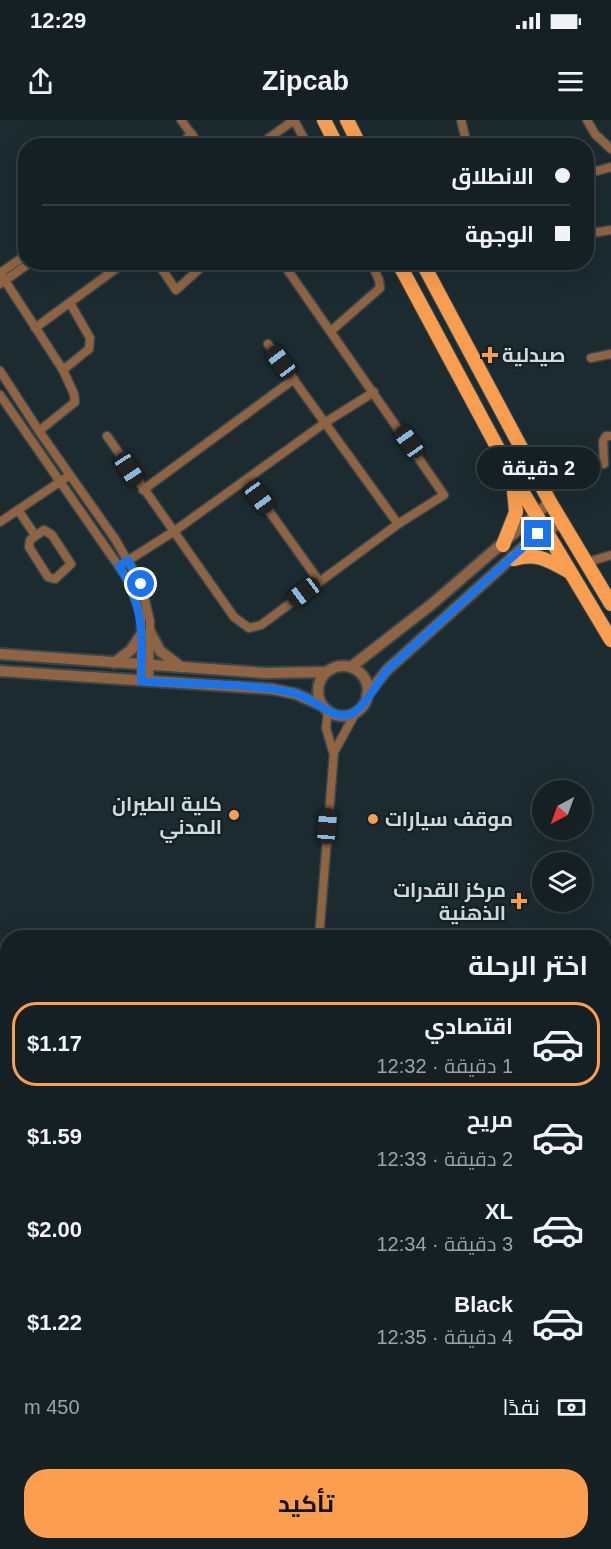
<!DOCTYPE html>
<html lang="ar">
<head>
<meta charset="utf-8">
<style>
	body { margin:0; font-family:Helvetica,Cairo,sans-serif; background:#1e282c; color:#f1f3f6; direction:rtl; height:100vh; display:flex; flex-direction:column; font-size:22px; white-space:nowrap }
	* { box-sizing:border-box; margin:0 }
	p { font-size:20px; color:#9da3a6 }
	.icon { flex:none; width:33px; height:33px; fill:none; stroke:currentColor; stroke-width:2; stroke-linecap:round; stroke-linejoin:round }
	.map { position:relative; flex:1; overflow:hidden; direction:ltr }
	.sheet { position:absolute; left:0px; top:810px; width:612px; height:620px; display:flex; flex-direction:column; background:#152024; border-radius:24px 24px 0 0; box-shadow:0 6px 24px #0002,0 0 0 2px #343e41; direction:rtl }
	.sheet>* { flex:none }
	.top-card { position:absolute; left:18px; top:18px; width:576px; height:132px; border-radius:24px; box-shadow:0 6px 24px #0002,0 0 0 2px #343e41; direction:rtl; display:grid; align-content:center; height:132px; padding:0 24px; background:#152024 }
	.needle { width:39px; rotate:221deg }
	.controls { position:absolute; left:532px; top:660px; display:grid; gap:12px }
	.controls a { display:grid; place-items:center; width:60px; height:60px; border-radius:50%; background:#152024; box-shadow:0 6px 24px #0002,0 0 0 2px #343e41; font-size:30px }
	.end { position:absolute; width:27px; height:27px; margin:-14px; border:8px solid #1a73e8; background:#fff; box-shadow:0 0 0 3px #fff }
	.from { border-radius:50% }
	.bubble { position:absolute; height:42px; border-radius:21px; background:#152024; box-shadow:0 6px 24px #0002,0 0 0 2px #343e41; font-size:20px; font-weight:700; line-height:42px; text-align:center; direction:rtl }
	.car { position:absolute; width:18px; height:36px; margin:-18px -9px; border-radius:8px; box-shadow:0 0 4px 2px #0007; background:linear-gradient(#222 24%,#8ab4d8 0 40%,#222 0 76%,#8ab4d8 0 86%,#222 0) }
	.top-card b { display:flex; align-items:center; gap:21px; height:57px; font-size:22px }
	.top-card b+b { border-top:2px solid #343e41 }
	.top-card i { width:15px; height:15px; background:#f1f3f6 }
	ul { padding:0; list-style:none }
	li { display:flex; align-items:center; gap:18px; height:84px; margin:0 12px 9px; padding:0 12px; border:3px solid transparent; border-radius:24px }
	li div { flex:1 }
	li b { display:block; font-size:22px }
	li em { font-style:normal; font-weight:700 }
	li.active { border-color:#fb9e50 }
	li>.icon { width:54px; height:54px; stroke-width:1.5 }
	h2 { padding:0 24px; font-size:27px; line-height:72px }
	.pay { display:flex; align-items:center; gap:15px; height:66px; padding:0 24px; font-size:22px }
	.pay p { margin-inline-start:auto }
	.cta { display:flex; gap:12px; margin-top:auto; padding:12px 24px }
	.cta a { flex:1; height:69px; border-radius:24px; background:#fb9e50; color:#111; font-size:24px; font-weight:700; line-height:69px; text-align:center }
	.status { display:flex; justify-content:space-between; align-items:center; height:42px; padding:0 30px; background:#152024; direction:ltr }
	.status svg { height:16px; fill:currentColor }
	header { display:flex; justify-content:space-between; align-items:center; height:78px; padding:0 24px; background:#152024; font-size:27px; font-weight:700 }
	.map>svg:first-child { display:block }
</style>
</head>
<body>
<div class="status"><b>12:29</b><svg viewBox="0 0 49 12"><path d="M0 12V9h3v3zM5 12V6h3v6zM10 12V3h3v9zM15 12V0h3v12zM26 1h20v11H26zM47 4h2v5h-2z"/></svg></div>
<header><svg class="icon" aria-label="menu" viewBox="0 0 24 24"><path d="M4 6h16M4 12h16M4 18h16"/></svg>Zipcab<svg class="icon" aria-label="share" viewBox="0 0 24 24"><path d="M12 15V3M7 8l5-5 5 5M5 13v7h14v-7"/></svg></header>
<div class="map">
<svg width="611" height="1429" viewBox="0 0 611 1429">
	<rect width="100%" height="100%" fill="#1c2b30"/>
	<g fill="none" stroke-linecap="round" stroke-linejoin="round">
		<g stroke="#39474c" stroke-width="11">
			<g id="minor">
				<polyline points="181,0 200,26"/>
				<polyline points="294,0 308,26"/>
				<polyline points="461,0 465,16"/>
				<polyline points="587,0 595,14 611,29"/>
				<polyline points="178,26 192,14"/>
				<polyline points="258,26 294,0"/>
				<polyline points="586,54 611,47"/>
				<polyline points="586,114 611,110"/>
				<polyline points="157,142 176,170 207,142"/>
				<polyline points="0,153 63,250 89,229 90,218 70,183"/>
				<polyline points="0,153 26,135"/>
				<polyline points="0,164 31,142"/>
				<polyline points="35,208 125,142"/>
				<polyline points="331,211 380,168 379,160 371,142"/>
				<polyline points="268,224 398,404"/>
				<polyline points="591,238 611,234"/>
				<polyline points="0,251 39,311 115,419 141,464 150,501 149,562"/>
				<polyline points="0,275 129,461 141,496 141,561"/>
				<polyline points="39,311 75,282 74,274 63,250"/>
				<polyline points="107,316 234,497 249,508 261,505 398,404 444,375 282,142"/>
				<polyline points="604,344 603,321 606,316 611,316"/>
				<polyline points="247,360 319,461"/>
				<polyline points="143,370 294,259"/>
				<polyline points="18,390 35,415"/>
				<polyline points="0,402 70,355"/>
				<polygon points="44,410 52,415 71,444 55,459 48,457 29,427 30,420"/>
				<polyline points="124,443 173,412 326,302 374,272"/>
				<polyline points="585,443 611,435"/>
				<polyline points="328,591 326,608 333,632"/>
				<polyline points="319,818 334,632 356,592"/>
				<polyline points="604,1084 611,1085"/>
				<polyline points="0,1149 7,1045"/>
				<polyline points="0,1198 8,1245"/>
				<polyline points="604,1299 611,1301"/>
				<polyline points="46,1422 48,1429"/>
				<polyline points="183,1422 183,1429"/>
				<polyline points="287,1422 287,1429"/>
				<polyline points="359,1422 359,1429"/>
				<polyline points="98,1429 132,1422"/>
			</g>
		</g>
		<g stroke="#39474c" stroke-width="14">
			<g id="tertiary">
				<polyline points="150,512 160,531 181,547"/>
				<polyline points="0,534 265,553 326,552"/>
				<polyline points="114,543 131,530 141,515"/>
				<circle cx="343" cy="571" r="25"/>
				<polyline points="351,547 432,484 550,382"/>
				<polyline points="0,551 272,569 296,574 323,586"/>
				<polyline points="367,575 387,550 538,414 562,403"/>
			</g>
		</g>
		<g stroke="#39474c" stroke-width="16">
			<g id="primary">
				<polyline points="324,0 337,26"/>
				<polyline points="347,0 360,26"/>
				<polyline points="398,142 510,351 611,520"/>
				<polyline points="422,142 550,382 611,484"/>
				<polyline points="503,425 516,392 513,361"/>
				<path d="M514 439C538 432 549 441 570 452"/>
			</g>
		</g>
		<use href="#minor" stroke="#906442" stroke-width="8"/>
		<use href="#tertiary" stroke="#906442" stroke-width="10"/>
		<use href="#primary" stroke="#f99e51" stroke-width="14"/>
	</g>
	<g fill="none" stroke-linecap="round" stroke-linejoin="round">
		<path stroke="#1a73e8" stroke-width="8" d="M141 464 128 440 119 446C144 484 143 518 141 561 191 565 245 562 294 573 312 577 332 599 348 595 363 591 377 563 387 550L538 414"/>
	</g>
	<g fill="#fb9e50" stroke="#132126" stroke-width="2">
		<path d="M487 226h6v6h6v6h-6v6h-6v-6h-6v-6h6z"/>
		<circle cx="234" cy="695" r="6"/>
		<circle cx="373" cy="699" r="6"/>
		<path d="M516 772h6v6h6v6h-6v6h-6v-6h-6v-6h6z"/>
	</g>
	<g text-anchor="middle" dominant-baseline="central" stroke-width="4.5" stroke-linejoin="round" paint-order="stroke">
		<g font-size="20" font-weight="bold" fill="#d0d9dc" stroke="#132126" text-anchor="start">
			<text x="502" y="235">صيدلية</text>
			<text x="222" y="684" text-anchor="end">كلية الطيران<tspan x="222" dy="23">المدني</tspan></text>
			<text x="385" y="699">موقف سيارات</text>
			<text x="506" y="770" text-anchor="end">مركز القدرات<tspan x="506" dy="23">الذهنية</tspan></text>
		</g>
	</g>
</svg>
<div class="controls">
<a><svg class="needle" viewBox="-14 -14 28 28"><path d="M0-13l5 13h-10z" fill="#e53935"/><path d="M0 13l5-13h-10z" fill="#9da3a6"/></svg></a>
<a><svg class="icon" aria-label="layers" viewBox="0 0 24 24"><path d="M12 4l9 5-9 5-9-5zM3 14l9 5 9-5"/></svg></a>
</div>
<i class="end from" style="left:141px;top:464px"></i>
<i class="end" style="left:538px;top:414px"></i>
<div class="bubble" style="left:477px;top:327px;width:123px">2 دقيقة</div>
<i class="car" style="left:281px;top:242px;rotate:323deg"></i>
<i class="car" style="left:409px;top:322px;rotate:325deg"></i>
<i class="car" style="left:129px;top:349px;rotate:147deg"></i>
<i class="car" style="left:259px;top:377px;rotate:144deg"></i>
<i class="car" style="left:304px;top:472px;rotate:233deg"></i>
<i class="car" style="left:327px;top:706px;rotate:5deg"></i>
<div class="top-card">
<b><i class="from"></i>الانطلاق</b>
<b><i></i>الوجهة</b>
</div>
<section class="sheet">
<h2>اختر الرحلة</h2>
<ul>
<li class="active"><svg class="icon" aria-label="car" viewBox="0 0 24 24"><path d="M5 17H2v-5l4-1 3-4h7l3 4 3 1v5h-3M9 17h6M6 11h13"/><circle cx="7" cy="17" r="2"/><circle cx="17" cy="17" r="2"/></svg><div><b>اقتصادي</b><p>1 دقيقة · 12:32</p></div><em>$1.17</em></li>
<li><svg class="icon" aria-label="car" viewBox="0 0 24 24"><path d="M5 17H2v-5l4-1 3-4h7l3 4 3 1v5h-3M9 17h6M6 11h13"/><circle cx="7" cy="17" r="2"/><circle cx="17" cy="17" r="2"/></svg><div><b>مريح</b><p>2 دقيقة · 12:33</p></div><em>$1.59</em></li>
<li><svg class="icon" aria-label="car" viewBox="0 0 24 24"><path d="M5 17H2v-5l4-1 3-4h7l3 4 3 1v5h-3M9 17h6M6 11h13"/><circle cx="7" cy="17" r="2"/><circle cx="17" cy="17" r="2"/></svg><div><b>XL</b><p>3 دقيقة · 12:34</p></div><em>$2.00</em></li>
<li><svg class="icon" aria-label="car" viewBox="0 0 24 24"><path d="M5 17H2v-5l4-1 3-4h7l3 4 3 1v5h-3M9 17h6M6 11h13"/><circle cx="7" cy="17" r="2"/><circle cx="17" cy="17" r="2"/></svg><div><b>Black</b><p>4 دقيقة · 12:35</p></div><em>$1.22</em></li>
</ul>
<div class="pay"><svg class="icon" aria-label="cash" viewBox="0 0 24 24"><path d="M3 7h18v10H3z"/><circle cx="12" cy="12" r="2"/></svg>نقدًا<p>450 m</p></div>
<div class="cta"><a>تأكيد</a></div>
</section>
</div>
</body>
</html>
